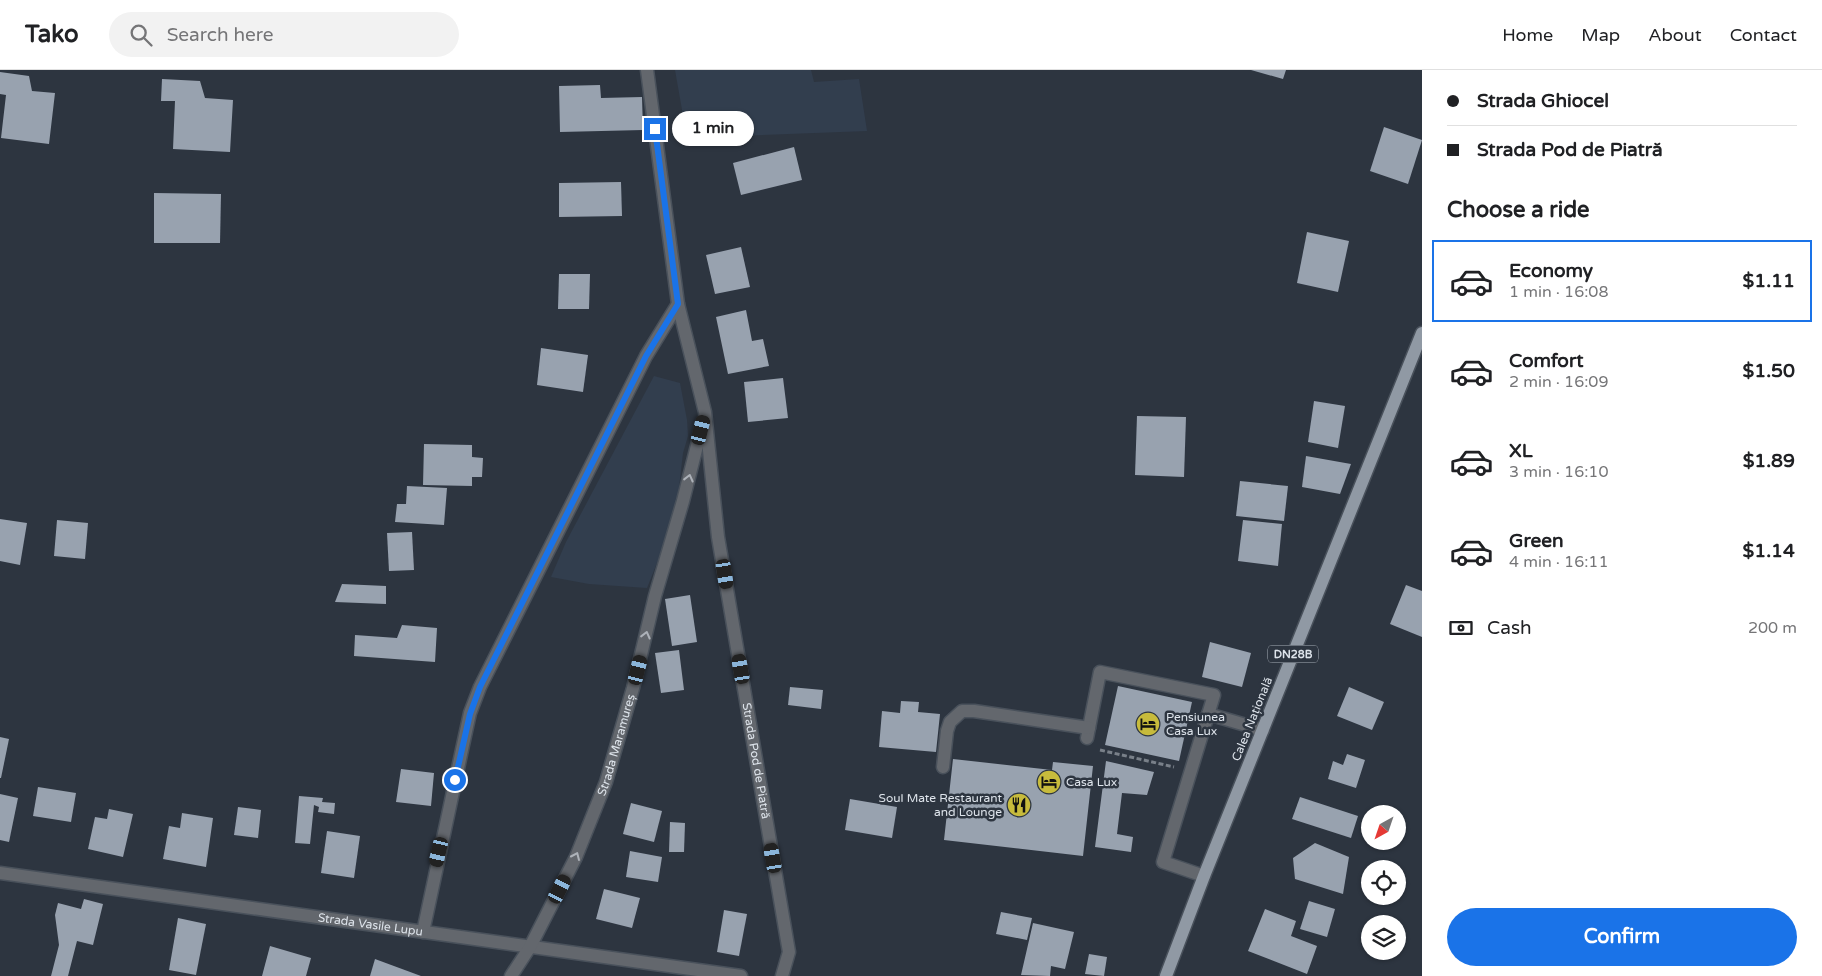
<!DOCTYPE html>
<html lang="en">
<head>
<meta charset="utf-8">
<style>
	body { margin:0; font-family:"Varela Round",sans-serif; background:#f2f2f2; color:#202124; height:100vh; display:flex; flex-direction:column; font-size:19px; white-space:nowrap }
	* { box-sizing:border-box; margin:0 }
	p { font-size:16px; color:#757577 }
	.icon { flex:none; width:28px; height:28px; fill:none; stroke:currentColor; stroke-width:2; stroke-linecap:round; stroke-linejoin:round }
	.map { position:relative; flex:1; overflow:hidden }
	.drawer { display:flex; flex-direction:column; background:#fff; width:400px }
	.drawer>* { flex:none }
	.top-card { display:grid; align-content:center; height:110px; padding:0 25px; background:#fff }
	.needle { width:32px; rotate:220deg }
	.fabs { position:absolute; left:1361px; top:735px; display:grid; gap:10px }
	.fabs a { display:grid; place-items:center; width:45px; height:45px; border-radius:50%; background:#fff; box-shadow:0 1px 4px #0004; font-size:25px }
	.end { position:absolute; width:22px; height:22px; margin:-11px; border:6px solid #1a73e8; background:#fff; box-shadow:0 0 0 2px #fff }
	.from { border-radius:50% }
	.bubble { position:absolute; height:35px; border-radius:18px; background:#fff; box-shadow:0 1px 4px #0004; font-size:16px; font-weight:700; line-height:35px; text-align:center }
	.car { position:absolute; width:15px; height:30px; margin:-15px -8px; border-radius:6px; box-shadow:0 0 4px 1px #0007; background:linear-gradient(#222 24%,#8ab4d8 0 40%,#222 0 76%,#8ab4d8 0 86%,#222 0) }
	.top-card b { display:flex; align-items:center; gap:18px; height:48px; font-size:19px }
	.top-card b+b { border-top:1px solid #e0e0e0 }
	.top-card i { width:12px; height:12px; background:#202124 }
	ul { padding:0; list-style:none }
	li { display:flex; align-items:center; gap:15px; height:82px; margin:0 10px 8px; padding:0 15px; border:2px solid transparent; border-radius:0px }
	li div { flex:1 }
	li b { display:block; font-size:19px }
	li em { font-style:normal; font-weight:700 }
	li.on { border-color:#1a73e8 }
	li>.icon { width:45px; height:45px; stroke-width:1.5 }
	h2 { padding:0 25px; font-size:22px; line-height:60px }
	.pay { display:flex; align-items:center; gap:12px; height:55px; padding:0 25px; font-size:19px }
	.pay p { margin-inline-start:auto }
	.action { display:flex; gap:10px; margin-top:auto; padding:10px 25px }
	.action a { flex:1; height:58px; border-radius:30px; background:#1a73e8; color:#fff; font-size:20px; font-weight:700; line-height:58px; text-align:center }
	header { display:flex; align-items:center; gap:30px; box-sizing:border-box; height:70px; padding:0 25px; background:#fff; border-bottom:1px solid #e0e0e0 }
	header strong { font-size:24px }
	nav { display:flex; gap:28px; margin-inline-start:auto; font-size:18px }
	.search { width:350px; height:45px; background:#f2f2f2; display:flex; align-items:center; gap:12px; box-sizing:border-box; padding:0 18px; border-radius:28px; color:#757577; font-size:19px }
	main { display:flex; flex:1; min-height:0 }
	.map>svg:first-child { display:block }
</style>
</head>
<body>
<header>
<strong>Tako</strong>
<div class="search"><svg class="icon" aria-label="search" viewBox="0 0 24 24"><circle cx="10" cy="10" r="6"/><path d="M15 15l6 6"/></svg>Search here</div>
<nav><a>Home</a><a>Map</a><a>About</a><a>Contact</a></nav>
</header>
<main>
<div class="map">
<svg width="1422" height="906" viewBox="0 0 1422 906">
	<rect width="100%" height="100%" fill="#2d3540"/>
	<g fill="#323e4e">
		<polygon points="675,0 811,0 814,12 859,9 867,61 687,68"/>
		<polygon points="654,306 680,313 687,350 688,366 683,383 678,426 667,468 647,518 589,514 551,507 566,472"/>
	</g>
	<g fill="#98a2af">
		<polygon points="1251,0 1286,0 1283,9"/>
		<polygon points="0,2 29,6 32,21 55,23 49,74 1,68 6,25 0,24"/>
		<polygon points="162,9 200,11 205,28 233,30 230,82 173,79 175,31 161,31"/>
		<polygon points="600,15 601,28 642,27 643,60 560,62 559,16"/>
		<polygon points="1384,57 1422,70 1408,114 1370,101"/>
		<polygon points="794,77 802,110 741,125 733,93"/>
		<polygon points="621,112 622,146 559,147 559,113"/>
		<polygon points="154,123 221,124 220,173 154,173"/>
		<polygon points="1307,162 1349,171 1338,222 1297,213"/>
		<polygon points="741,177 750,217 715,224 706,185"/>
		<polygon points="559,204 590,204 589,239 558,239"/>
		<polygon points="746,240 752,271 763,269 769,296 728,304 716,247"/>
		<polygon points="541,278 588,285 583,322 537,315"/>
		<polygon points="783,308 788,348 748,352 744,312"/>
		<polygon points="1314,331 1345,336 1338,378 1308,372"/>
		<polygon points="1137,346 1186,347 1184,407 1135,405"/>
		<polygon points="424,374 472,375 472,387 483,388 482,407 472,407 472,416 423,415"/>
		<polygon points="1306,386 1351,394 1340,424 1302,417"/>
		<polygon points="1240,411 1288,416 1284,451 1236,446"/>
		<polygon points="407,416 447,418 444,455 395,452 397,434 406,434"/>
		<polygon points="0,449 27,453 20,495 0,491"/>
		<polygon points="57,450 88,453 85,489 54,486"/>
		<polygon points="1243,450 1282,454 1278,496 1238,491"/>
		<polygon points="412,462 414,500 389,501 387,463"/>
		<polygon points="342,514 386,516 386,534 335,532"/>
		<polygon points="1406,515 1422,521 1422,567 1390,554"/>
		<polygon points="690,525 697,572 672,576 665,529"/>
		<polygon points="402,555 437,558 435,592 354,586 355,565 397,568"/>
		<polygon points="1210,572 1251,583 1242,617 1202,607"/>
		<polygon points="679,580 684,620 661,623 655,583"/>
		<polygon points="1118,616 1192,632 1179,691 1105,675"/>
		<polygon points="790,617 823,620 821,639 788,635"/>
		<polygon points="1349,617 1384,632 1372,660 1337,646"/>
		<polygon points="901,631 919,632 918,642 940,644 936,682 879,677 882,641 900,643"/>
		<polygon points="0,667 9,669 1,708 0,708"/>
		<polygon points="1347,684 1365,690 1356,718 1328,709 1333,691 1343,695"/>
		<polygon points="953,689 1052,700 1053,692 1093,696 1083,786 944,770"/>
		<polygon points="1106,691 1154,702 1147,725 1122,723 1117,764 1133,767 1131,782 1095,777"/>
		<polygon points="401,699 434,703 431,736 396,732"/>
		<polygon points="38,717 76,723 71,752 33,746"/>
		<polygon points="0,724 18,728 9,772 0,770"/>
		<polygon points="299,726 323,728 322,732 335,733 334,744 318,742 319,737 314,735 310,774 295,773"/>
		<polygon points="1300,727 1358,746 1351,768 1292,749"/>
		<polygon points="850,729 897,737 892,768 845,760"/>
		<polygon points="631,733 662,741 654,772 623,764"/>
		<polygon points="238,737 261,740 258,768 234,765"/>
		<polygon points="109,739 133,744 123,787 88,779 95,747 107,749"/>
		<polygon points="182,743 213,748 206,797 163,789 169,756 180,758"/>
		<polygon points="670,752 685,753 684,782 669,782"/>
		<polygon points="327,761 360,766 354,808 321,803"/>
		<polygon points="1315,773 1349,787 1343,824 1295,809 1293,788"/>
		<polygon points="630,781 662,787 658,812 626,807"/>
		<polygon points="604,819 640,828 632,858 596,849"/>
		<polygon points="84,829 103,834 93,875 77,871 68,906 51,906 59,875 55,845 58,833 81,839"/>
		<polygon points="1309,831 1335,839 1327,867 1300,859"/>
		<polygon points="1265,839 1296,851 1291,866 1317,876 1307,904 1248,881"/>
		<polygon points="724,840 747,844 739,886 717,882"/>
		<polygon points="1001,842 1032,848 1027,870 996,864"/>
		<polygon points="178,848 206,854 196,905 169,900"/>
		<polygon points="1033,853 1074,862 1065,899 1051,896 1050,906 1021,905"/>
		<polygon points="270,876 311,888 306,906 262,906"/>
		<polygon points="1089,884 1107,887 1104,906 1085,904"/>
		<polygon points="375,889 421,906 370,906"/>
	</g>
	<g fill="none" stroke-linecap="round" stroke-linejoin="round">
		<g stroke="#49515b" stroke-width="15">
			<g id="minor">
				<path id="s1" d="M647 0 678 234 705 342 718 467 789 882 782 906"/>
				<polyline points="1208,644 1263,660"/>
				<polyline points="1087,668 1100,602 1214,625 1163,792 1204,806"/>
				<polyline points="943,697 947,661 950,652 962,641 974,641 1089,658"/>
				<path id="s2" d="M0 803 741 906"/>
				<polyline points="423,862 463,675 470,643 480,617 646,286 678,234"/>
				<path id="s3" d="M511 906 530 877 576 787 606 712 633 618 655 526 683 431 703 352"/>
			</g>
		</g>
		<g stroke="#49515b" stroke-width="15">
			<polyline id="major" points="1166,906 1204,806 1422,263"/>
		</g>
		<polyline stroke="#798089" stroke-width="3" stroke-dasharray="5 2.5" stroke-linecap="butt" points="1100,680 1174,697"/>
		<use href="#minor" stroke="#63676d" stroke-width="12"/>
		<use href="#major" stroke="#9099a4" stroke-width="12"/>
	</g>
	<defs><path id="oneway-chevron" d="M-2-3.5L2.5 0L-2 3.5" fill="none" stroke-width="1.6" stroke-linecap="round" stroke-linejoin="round" transform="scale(1.25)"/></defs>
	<g stroke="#adb2b9">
		<use href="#oneway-chevron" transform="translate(689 408) rotate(-76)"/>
		<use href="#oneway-chevron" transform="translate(646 565) rotate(-76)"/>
		<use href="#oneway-chevron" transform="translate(576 786) rotate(-66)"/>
	</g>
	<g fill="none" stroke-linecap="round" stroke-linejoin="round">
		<polyline stroke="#1a73e8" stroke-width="6" points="455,710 470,644 480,617 646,286 678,234 655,59"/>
	</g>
	<defs>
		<g id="hotel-disc" transform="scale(1.25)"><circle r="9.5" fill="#c7bb3c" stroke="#2d3540"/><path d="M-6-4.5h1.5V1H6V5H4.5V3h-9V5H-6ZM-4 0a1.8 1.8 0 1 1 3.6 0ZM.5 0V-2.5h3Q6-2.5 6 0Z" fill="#111"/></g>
		<g id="restaurant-disc" transform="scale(1.25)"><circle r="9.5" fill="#c7bb3c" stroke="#2d3540"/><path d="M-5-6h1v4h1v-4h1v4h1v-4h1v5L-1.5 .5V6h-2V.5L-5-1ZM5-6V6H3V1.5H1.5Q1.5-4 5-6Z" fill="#111"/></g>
	</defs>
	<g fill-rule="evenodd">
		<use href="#hotel-disc" x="1148" y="654"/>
		<use href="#hotel-disc" x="1049" y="712"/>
		<use href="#restaurant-disc" x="1019" y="735"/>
	</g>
	<g text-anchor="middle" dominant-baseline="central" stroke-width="5" stroke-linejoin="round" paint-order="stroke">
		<rect fill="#2d3540" stroke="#a9b0b8" stroke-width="1" x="1268" y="575.5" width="50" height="17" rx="4"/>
		<g font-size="11" font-weight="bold" fill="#dee4eb">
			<text x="1293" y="584">DN28B</text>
		</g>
		<g font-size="12" fill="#dee4eb" stroke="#2d3540" text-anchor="start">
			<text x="1166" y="647">Pensiunea<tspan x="1166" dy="14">Casa Lux</tspan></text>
			<text x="1066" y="712">Casa Lux</text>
			<text x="1002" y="728" text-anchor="end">Soul Mate Restaurant<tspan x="1002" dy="14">and Lounge</tspan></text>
		</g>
		<g font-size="12" fill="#dee4eb" stroke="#2d3540">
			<text transform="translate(1252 649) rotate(-68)">Calea Națională</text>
			<text stroke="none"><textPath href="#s3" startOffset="255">Strada Maramureș</textPath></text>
			<text stroke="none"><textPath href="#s1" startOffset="700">Strada Pod de Piatră</textPath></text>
			<text stroke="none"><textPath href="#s2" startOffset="374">Strada Vasile Lupu</textPath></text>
		</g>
	</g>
</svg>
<div class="fabs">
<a><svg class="needle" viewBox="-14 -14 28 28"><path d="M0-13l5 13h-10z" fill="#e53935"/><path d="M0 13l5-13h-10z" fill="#757577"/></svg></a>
<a><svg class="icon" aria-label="locate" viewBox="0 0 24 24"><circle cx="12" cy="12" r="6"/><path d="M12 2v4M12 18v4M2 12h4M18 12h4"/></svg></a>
<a><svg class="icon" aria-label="layers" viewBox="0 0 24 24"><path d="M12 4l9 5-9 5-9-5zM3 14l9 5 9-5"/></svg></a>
</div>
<i class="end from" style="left:455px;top:710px"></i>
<i class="end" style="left:655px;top:59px"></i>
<div class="bubble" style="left:672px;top:41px;width:82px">1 min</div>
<i class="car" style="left:701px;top:360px;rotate:14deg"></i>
<i class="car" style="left:725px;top:504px;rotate:171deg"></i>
<i class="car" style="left:741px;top:599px;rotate:350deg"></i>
<i class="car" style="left:638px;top:600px;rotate:14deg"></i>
<i class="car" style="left:439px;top:782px;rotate:193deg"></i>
<i class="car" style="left:773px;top:788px;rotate:350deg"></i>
<i class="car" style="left:560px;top:819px;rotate:27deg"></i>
</div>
<section class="drawer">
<div class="top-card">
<b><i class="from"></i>Strada Ghiocel</b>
<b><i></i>Strada Pod de Piatră</b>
</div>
<h2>Choose a ride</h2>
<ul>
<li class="on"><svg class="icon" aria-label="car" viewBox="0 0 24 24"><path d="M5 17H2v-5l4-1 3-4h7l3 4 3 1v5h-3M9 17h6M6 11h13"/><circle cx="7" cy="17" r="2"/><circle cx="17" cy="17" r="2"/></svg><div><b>Economy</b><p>1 min · 16:08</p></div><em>$1.11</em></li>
<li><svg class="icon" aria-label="car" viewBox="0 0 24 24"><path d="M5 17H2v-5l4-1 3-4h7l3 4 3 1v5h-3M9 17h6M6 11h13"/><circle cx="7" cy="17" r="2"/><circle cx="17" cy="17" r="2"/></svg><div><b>Comfort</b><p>2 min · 16:09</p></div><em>$1.50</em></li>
<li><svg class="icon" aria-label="car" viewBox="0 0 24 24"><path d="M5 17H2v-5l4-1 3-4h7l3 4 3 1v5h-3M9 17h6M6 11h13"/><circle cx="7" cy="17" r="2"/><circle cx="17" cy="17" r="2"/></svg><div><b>XL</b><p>3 min · 16:10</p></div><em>$1.89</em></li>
<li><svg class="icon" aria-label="car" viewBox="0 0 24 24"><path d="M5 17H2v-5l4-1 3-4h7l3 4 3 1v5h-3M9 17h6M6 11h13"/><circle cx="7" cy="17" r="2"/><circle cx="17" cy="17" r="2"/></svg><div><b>Green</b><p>4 min · 16:11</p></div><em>$1.14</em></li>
</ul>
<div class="pay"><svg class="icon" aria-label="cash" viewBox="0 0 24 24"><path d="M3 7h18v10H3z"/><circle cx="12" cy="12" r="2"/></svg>Cash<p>200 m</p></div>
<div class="action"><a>Confirm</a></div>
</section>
</main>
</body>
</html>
